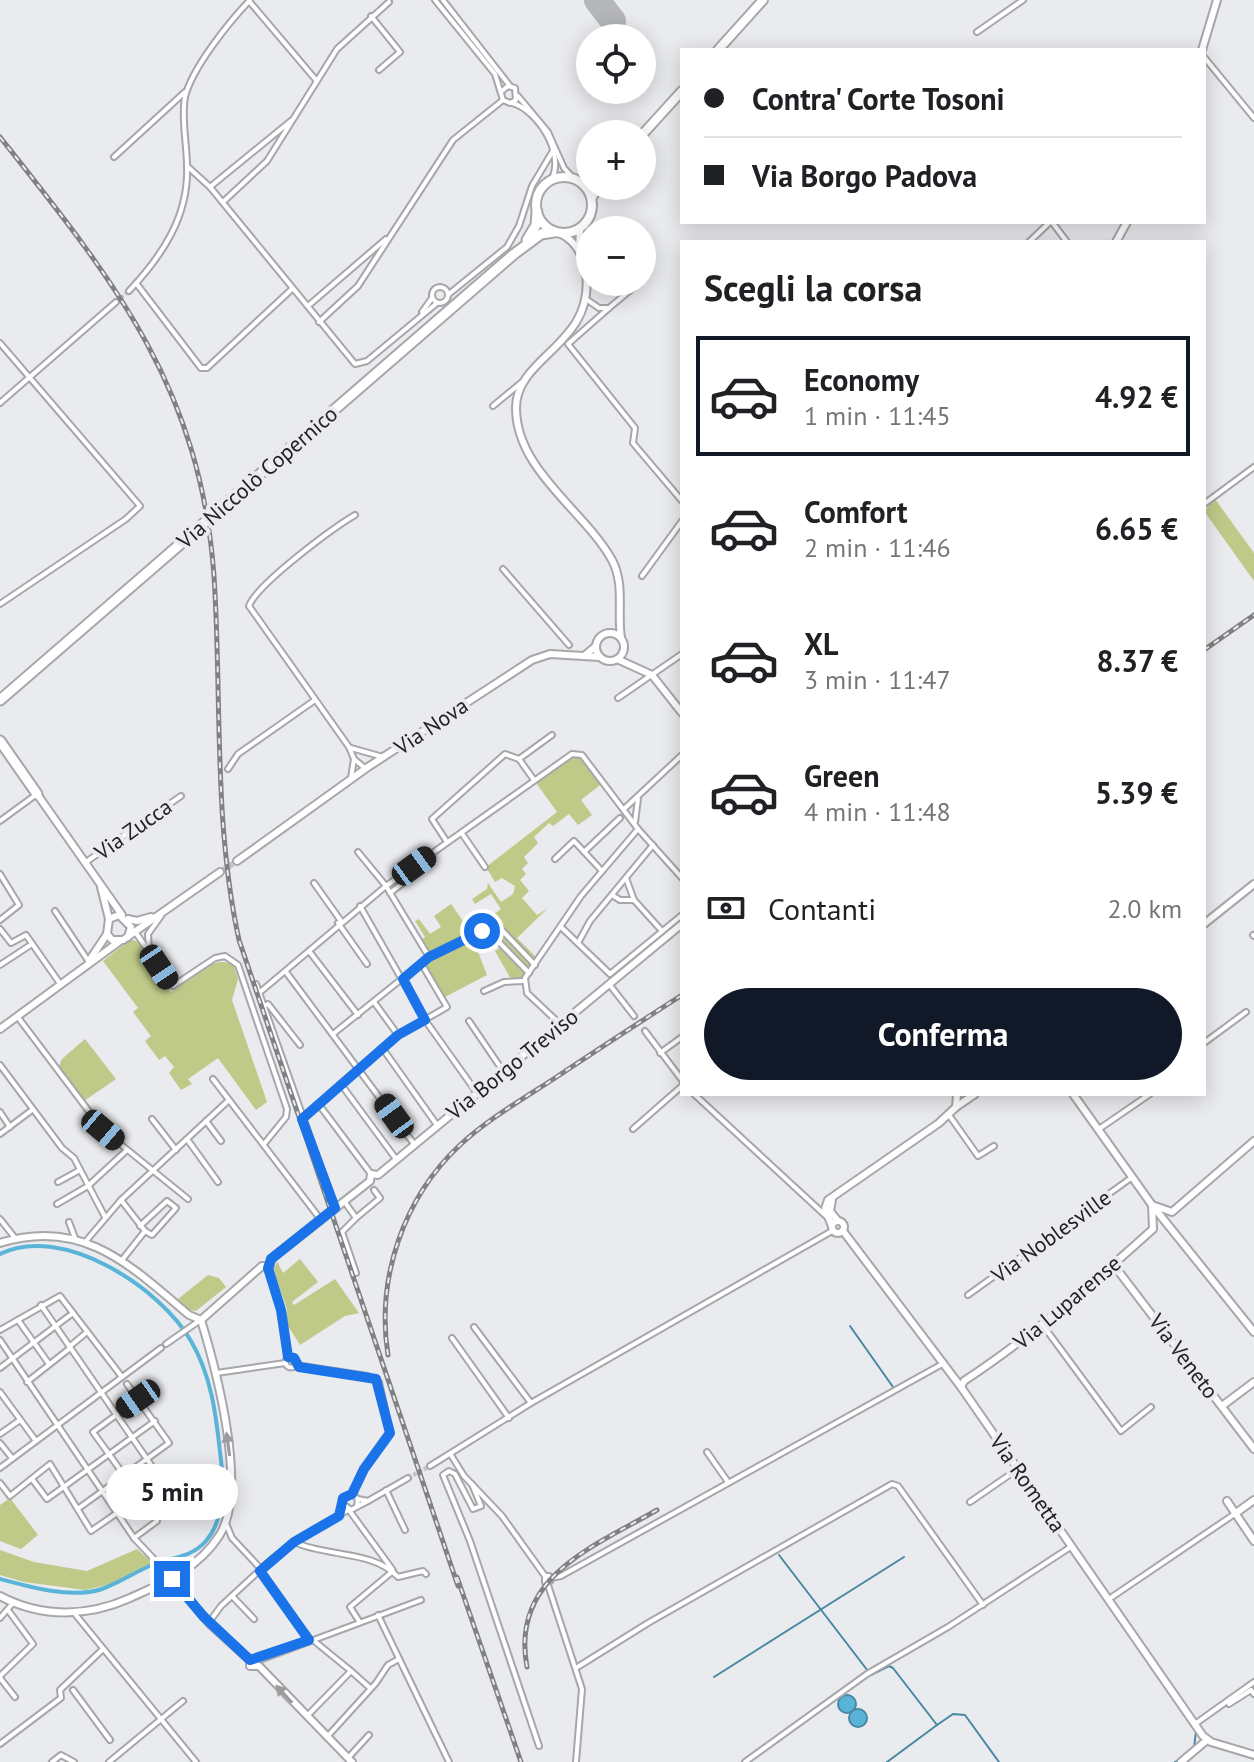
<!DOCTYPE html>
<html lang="it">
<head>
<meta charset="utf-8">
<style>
	body { margin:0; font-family:"PT Sans",sans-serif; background:#f6f6f6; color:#202124; height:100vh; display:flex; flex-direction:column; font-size:30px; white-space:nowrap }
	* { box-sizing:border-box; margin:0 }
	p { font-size:26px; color:#757577 }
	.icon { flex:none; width:44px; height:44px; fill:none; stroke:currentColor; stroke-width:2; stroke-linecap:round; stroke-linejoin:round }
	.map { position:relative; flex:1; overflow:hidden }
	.panel { position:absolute; left:680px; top:240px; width:526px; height:856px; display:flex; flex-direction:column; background:#fff; border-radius:0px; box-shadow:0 4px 20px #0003 }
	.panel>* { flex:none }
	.guide { position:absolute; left:680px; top:48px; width:526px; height:176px; border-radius:0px; box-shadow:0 4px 20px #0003; display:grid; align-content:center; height:176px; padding:0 24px; background:#fff }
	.fabs { position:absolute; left:576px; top:24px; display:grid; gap:16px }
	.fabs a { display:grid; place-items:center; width:80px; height:80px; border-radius:50%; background:#fff; box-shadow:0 4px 20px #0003; font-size:40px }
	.end { position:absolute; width:36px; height:36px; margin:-18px; border:10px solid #1a73e8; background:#fff; box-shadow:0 0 0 4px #fff }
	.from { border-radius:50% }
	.bubble { position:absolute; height:56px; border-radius:28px; background:#fff; box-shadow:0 4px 20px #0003; font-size:26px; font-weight:800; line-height:56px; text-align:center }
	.car { position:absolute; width:24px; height:48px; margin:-24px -12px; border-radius:10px; box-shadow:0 0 6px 2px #0007; background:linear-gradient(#222 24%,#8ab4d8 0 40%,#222 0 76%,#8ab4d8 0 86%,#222 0) }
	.guide b { display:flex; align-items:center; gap:28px; height:76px; font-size:30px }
	.guide b+b { border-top:2px solid #e0e0e0 }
	.guide i { width:20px; height:20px; background:#202124 }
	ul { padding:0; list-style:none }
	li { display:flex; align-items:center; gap:24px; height:120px; margin:0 16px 12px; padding:0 8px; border:4px solid transparent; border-radius:0px }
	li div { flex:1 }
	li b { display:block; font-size:30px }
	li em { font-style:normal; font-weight:800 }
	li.active { border-color:#111827 }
	li>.icon { width:72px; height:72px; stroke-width:1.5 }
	h2 { padding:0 24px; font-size:36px; line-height:96px }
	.pay { display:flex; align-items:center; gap:20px; height:88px; padding:0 24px; font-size:30px }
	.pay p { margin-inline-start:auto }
	.button { display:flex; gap:16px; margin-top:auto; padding:16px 24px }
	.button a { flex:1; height:92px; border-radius:48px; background:#111827; color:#fff; font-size:32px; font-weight:800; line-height:92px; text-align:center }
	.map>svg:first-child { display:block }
</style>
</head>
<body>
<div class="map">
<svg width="1254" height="1762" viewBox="0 0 1254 1762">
	<rect width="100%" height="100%" fill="#eaebee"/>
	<g fill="#bfc988">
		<polygon points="1215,499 1254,553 1254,581 1204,511"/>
		<polygon points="572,754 582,755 604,782 581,800 592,815 578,825 569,814 553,826 549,823 534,837 538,843 524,857 528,863 522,869 526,874 520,880 529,891 522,898 537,915 548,908 517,938 538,959 522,979 511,979 495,951 501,947 489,936 475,944 487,975 443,998 421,963 429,957 419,942 425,937 415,921 419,919 430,934 441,927 434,916 451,904 465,924 481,914 486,920 501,909 491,894 475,904 472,899 487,889 488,883 501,902 513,894 515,886 502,878 495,882 486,867 557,812 534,780"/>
		<path d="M131 939 140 943 171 992C189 982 214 951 234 966L238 979 232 1000 267 1102 256 1110 218 1058 188 1079 192 1084 181 1090 169 1073 174 1067 165 1056 159 1060 145 1041 151 1036 133 1012 138 1008 103 961Z"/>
		<polygon points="85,1039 116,1079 84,1101 59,1066 62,1059"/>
		<polygon points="300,1259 318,1282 292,1302 294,1305 335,1279 359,1313 345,1316 300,1345 286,1323 287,1309 274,1272 277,1261 283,1273"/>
		<polygon points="208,1275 219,1278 226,1287 196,1311 190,1310 178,1299"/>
		<polygon points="10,1498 38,1535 21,1549 0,1541 0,1505"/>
		<polygon points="137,1549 153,1563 111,1584 85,1590 24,1582 0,1575 0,1550 34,1562 87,1571"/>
	</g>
	<g fill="#59b4d8" stroke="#4888a2" stroke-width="2">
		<circle cx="847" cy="1704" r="9"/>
		<circle cx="858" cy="1718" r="9"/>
	</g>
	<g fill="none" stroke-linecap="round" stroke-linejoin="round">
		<g stroke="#4888a2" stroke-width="2">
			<polyline points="850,1326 893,1387"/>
			<polyline points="779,1555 871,1675 889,1666 893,1668 937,1725 953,1714 965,1715 999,1762"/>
			<polyline points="714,1677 904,1557"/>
			<polyline points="1194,1748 1196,1731"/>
			<polyline points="887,1762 937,1725"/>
			<polyline points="1175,1762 1183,1757"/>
		</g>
		<path stroke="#59b4d8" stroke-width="4" d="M0 1254C62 1223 161 1288 191 1341 211 1375 216 1414 220 1452 224 1480 226 1518 206 1541 191 1558 172 1557 152 1565 135 1572 119 1583 102 1589 72 1599 29 1587 0 1579"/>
		<polyline stroke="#b5b6b8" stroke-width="26" points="597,0 613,21"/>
		<g stroke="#c2c3c5" stroke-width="4" stroke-dasharray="4 2" stroke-linecap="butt">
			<polyline points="116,302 129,291"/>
			<polyline points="408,1478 430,1466"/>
		</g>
		<polyline stroke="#c2c3c5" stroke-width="6" stroke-dasharray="6 3" stroke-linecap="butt" points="220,872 237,861"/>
		<g stroke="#a6a7aa" stroke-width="8">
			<g id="minor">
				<polyline points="435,0 495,74 503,100 510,103 516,100 515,88 508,86 502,91"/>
				<polyline points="443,0 510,86"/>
				<polyline points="249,1 316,80"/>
				<polyline points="371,16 400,52 379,70"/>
				<polyline points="977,32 1023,0"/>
				<polyline points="1204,57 1254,118"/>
				<polyline points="518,96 548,132 564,168 574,179"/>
				<path d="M512 103C538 110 566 155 551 180"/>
				<polyline points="114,157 185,92"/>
				<polyline points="187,166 210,187 355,364 367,361 437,303"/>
				<polyline points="210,187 292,120"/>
				<polyline points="223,202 267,161 337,49 389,2"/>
				<polyline points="1052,222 1067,242"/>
				<polyline points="1029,242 1050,222"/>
				<polyline points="136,283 201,368 207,368 292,289"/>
				<circle cx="440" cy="295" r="8"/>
				<path d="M129 291C162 256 189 216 187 166 187 144 181 119 185 97 192 68 229 22 250 0"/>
				<polyline points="449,294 507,247 519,226 532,186 554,149"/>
				<polyline points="586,299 599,308 609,308 640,282"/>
				<polyline points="308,306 386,239"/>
				<polyline points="609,308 568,344 635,428 633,443 682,501"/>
				<polyline points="422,312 432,298"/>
				<polyline points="319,322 358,286 453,140 503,100"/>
				<polyline points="0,343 140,506 126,519 0,604"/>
				<polyline points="0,403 116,302"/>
				<polyline points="493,406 522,382"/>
				<polyline points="1204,504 1254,467"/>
				<polyline points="503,569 569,645"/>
				<polyline points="642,576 682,521"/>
				<polyline points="618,698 682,654"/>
				<polyline points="351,748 383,757"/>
				<polyline points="354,759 366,769"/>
				<polyline points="519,759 552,735"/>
				<polyline points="228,769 238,754 315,700"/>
				<path d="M351 778 354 759 349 747 249 606C257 584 333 528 355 515"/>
				<polyline points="624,809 682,755"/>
				<polyline points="0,821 37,794"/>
				<polyline points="635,822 638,799"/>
				<polyline points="463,835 485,867"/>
				<polyline points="447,842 432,819 505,754 519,759 534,780"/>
				<polyline points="358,852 386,886 429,957"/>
				<polyline points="584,852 620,818"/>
				<polyline points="555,859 574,841 602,871"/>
				<polyline points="86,862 181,796"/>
				<polyline points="0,874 19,905 0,920"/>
				<polyline points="626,878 634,900 662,931"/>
				<polyline points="314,883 341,921"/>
				<polyline points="390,893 413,875 412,868"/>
				<polyline points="612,895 620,900 634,900"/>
				<polyline points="360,906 425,1020 477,1093"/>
				<polyline points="55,911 89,962"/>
				<polyline points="338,923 367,964"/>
				<polyline points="561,927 610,974 682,915"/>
				<polyline points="0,929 11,943 26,935 61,985"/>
				<polyline points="136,933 173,986 215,958 225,956 238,965 287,1109 286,1117 264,1144"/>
				<polyline points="1253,935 1254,936"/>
				<polyline points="578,943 590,921 653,845"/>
				<polyline points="149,951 148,934 161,916"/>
				<polyline points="309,951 358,1015"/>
				<polyline points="0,965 32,944"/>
				<polyline points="286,972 414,1144"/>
				<polyline points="529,973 493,936 490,927 498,926 535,965"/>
				<polyline points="256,984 335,1208"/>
				<polyline points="609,984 634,1016"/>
				<polyline points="484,991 504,982 523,981"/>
				<polyline points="259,993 386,886 572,754 582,755 638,829 682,878"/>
				<polyline points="374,1002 398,1035"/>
				<polyline points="263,1006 268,1004 300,1045"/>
				<polyline points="17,1016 103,1130 188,1199"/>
				<polyline points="469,1021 503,1071"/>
				<polyline points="560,1024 527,993 525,978 581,896 638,829"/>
				<polyline points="645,1031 682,1080"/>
				<polyline points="333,1034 429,957 489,930"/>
				<polyline points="1204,1043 1246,1012"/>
				<polyline points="383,1049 437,1125"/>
				<polyline points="660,1053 682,1037"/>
				<polyline points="0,1065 62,1148 74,1158 105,1217"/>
				<polyline points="213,1079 321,1220"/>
				<polyline points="343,1087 396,1159"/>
				<polyline points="694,1094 826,1216"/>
				<polyline points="320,1106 371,1174"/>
				<polyline points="0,1112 10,1127"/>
				<polyline points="949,1115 978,1156 994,1146"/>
				<polyline points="152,1119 176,1150"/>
				<polyline points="302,1119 398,1035 447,1007 421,963"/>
				<polyline points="206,1121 221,1141"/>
				<polyline points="633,1129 682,1086"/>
				<polyline points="1099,1129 1150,1094"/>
				<polyline points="0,1134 32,1110"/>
				<polyline points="187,1139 218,1182"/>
				<polyline points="58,1182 80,1170"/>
				<polyline points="121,1200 145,1231 122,1260"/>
				<polyline points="344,1201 356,1218 342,1232 356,1273"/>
				<polyline points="57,1204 88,1186 127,1150"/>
				<polyline points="356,1218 380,1198 374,1190"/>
				<polyline points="0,1219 15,1238"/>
				<polyline points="69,1222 75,1238"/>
				<polyline points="140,1226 167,1201 176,1208 152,1235 145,1231"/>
				<polyline points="86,1241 121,1200 229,1100"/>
				<polyline points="268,1268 281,1310 288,1357"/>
				<polyline points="968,1295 1131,1178"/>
				<polyline points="41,1305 162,1481 140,1496"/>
				<polyline points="18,1320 49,1364"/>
				<polyline points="1042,1324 1121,1431 1151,1407"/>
				<polyline points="474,1327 531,1403"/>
				<polyline points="0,1330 60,1296 122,1377"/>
				<polyline points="452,1338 509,1418"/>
				<polyline points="0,1340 134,1538 171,1577"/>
				<polyline points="166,1344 199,1321"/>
				<polyline points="69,1347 87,1332"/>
				<circle cx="291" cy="1362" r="5.5"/>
				<polyline points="295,1365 368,1376 379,1382 390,1433 361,1473 352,1494"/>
				<polyline points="0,1368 73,1313"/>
				<polyline points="217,1373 285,1363"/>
				<polyline points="27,1382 69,1349"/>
				<polyline points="0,1392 36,1441"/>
				<polyline points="0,1434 20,1420"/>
				<polyline points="0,1443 12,1458"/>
				<polyline points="707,1452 728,1482"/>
				<polyline points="451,1455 464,1476 502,1516 545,1576"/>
				<polyline points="430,1466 531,1403 832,1231"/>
				<polyline points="0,1468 161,1348"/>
				<polyline points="32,1479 47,1499 155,1421"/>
				<polyline points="0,1483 10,1496 50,1464 91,1531 117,1513"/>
				<polyline points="472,1484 481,1506 473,1509 455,1474 449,1471 443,1475 470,1541 539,1746"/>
				<polyline points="386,1490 405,1530"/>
				<polyline points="368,1501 408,1478"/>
				<polyline points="970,1502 1018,1469"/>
				<polyline points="357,1506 358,1499 352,1494 345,1496 342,1503 351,1510 368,1501 358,1499"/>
				<polyline points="79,1508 169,1443 127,1384"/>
				<polyline points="349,1510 392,1569"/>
				<polyline points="225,1521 232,1538 261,1569"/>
				<polyline points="134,1538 157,1521 93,1432 138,1399"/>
				<path d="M294 1542C326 1557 373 1550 398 1577L423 1571 426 1574"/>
				<polyline points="260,1571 309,1640"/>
				<polygon points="545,1576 549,1576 550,1581 545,1582"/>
				<polyline points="551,1578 561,1576 944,1363"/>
				<polyline points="547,1582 582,1689 576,1762"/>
				<polyline points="232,1596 254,1619"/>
				<polyline points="1109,1599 1236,1513"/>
				<polyline points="75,1614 196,1762"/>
				<polyline points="378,1615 449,1762"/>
				<polyline points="0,1618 13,1603"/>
				<polyline points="210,1621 221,1606 272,1559 313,1530 348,1510"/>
				<polyline points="359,1621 350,1607 393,1571"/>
				<polyline points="257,1661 421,1600"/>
				<polyline points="576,1668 648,1623 892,1484 898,1486 983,1605"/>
				<polyline points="351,1671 370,1688"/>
				<polyline points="0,1676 33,1644 8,1610"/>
				<polyline points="0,1678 15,1697"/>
				<polyline points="73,1690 110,1740"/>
				<polyline points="1229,1704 1251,1690 1254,1694"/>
				<polyline points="308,1715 351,1671 313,1640"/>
				<polyline points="1195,1724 1254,1682"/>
				<polyline points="327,1737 376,1683 388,1665 399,1659"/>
				<polyline points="0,1744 61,1698 60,1690 102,1650"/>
				<polyline points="348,1758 369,1735"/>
				<polyline points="52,1762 61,1755 74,1762"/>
				<polyline points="109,1762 183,1701"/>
				<polyline points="745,1762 867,1674 948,1627 1072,1546"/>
			</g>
		</g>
		<g stroke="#a6a7aa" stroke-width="10">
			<g id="tertiary">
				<polyline points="584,656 596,646"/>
				<polyline points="37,794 122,915"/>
				<polyline points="237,861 368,767 532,660 550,654 600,657"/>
				<polyline points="101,887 109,919"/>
				<polyline points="128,919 137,921 151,917"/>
				<polyline points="128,937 131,927 119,915 109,919 107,934 112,940 123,940 220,872"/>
				<polyline points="89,961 107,934"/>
				<polyline points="0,1029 120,941"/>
				<polyline points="956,1107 975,1094"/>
				<polyline points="1152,1205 1254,1332"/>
				<path d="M0 1243C83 1217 131 1266 189 1315L201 1320C216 1369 249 1491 219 1536 198 1569 163 1583 130 1598 88 1617 41 1618 0 1596"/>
				<polyline points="1113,1264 1254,1449"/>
				<polyline points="201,1320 262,1266 270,1267 271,1259 370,1181 371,1174 378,1175 682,924"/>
				<polyline points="1222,1406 1254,1382"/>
				<polyline points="1227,1501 1254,1541"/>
				<polyline points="1236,1513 1254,1500"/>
				<polyline points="172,1579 210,1624 250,1660 250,1666 259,1666 352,1762"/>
				<polyline points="1181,1762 1207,1740"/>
			</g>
		</g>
		<g stroke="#a6a7aa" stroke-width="10">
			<g id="secondary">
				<polyline points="1202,50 1217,0"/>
				<path d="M561 234C576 241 584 257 586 273 595 345 516 356 516 408 516 470 584 510 612 560 625 585 617 611 621 638"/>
				<polyline points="1116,242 1127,222"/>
				<polyline points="579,251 580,229"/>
				<circle cx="610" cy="647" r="14"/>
				<polyline points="617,659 652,675 682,713"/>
				<polyline points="1204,924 1254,884"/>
				<polyline points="1073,1094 1152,1205 1172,1212 1254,1141"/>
				<polyline points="832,1200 830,1211 838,1221"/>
				<circle cx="838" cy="1227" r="6"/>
				<polyline points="832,1226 825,1209 828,1200 939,1123 956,1107 957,1094"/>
				<polyline points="843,1231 961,1387 1203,1736 1211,1742 1254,1755"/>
				<path d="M961 1387 964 1381C1031 1337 1093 1283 1153 1229L1152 1205"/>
			</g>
		</g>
		<g stroke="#a6a7aa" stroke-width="12">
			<g id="primary">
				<polyline points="718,50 763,0"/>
				<polyline points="642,135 682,91"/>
				<circle cx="564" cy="205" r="28"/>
				<polyline points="592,197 599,186"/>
			</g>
		</g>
		<g stroke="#a6a7aa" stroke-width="13">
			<g id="trunk">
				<polyline points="527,240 536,225 537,212"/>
				<polyline points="214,514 514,254 541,234 554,232"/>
				<polyline points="0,700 193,533"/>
				<polyline points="0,741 37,794"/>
			</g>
		</g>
		<use href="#minor" stroke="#fff" stroke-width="4"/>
		<use href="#tertiary" stroke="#fff" stroke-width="6"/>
		<use href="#secondary" stroke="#fff" stroke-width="6"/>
		<use href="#primary" stroke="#fff" stroke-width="8"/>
		<use href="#trunk" stroke="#fff" stroke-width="9"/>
		<g stroke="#808183" stroke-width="5">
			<g id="rail">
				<path d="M0 137C113 280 200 385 214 576 222 697 213 821 239 940L458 1586"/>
				<polyline points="1204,650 1254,615"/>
				<path d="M388 1355C376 1279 403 1198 460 1145 488 1119 523 1099 555 1078 597 1050 640 1022 682 995"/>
				<polyline points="457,1577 521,1762"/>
				<path d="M527 1667C510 1577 593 1547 657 1510"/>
			</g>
		</g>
		<use href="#rail" stroke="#eaebee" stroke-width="2" stroke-dasharray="6" stroke-linecap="butt"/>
		<g stroke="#a6a7aa" stroke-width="13" stroke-linecap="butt">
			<polyline id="trunk-bridge" points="193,533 214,514"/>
		</g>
		<use href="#trunk-bridge" stroke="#fff" stroke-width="9"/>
	</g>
	<defs><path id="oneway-solid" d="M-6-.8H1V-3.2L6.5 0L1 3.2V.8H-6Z" transform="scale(2)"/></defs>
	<g fill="#9c9c9c">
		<use href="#oneway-solid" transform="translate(228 1444) rotate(-98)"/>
		<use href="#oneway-solid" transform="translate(284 1694) rotate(-133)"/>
	</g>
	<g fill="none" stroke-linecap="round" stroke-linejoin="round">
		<polyline stroke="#1a73e8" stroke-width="10" points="172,1579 203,1616 250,1660 309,1640 260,1571 294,1542 339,1516 343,1498 352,1494 364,1469 390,1433 376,1379 299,1367 294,1358 288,1357 281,1310 268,1268 271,1259 335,1208 302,1119 398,1035 425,1020 403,979 429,957 482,931"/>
	</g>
	<g text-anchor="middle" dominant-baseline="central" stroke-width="8" stroke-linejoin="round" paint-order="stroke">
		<g font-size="22" fill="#222223" stroke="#eaebee">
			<text transform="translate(257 477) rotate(-41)">Via Niccolò Copernico</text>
			<text transform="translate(431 726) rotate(-34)">Via Nova</text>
			<text transform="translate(133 829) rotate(-35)">Via Zucca</text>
			<text transform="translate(512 1064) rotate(-39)">Via Borgo Treviso</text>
			<text transform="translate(1051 1236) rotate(-36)">Via Noblesville</text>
			<text transform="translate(1067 1302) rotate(-40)">Via Luparense</text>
			<text transform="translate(1184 1356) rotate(53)">Via Veneto</text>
			<text transform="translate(1028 1483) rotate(55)">Via Rometta</text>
		</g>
	</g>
</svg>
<div class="fabs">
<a><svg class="icon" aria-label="locate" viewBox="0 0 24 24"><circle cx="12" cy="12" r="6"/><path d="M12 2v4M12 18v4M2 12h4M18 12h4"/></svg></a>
<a>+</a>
<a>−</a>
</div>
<i class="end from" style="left:482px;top:931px"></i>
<i class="end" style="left:172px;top:1579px"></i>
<div class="bubble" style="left:106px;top:1464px;width:132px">5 min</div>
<i class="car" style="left:414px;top:866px;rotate:54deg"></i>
<i class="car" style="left:159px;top:967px;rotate:146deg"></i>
<i class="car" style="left:394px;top:1116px;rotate:324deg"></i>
<i class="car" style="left:103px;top:1130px;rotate:130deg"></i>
<i class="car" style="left:138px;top:1399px;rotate:235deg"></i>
<div class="guide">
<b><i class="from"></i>Contra' Corte Tosoni</b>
<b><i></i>Via Borgo Padova</b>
</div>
<section class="panel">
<h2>Scegli la corsa</h2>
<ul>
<li class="active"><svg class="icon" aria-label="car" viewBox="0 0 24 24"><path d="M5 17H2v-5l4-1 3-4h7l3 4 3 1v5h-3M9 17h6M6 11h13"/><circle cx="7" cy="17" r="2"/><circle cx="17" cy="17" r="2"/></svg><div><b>Economy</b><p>1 min · 11:45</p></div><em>4.92 €</em></li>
<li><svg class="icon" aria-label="car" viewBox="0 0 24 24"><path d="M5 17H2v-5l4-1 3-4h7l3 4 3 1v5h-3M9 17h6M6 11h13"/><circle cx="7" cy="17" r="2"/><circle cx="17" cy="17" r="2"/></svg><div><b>Comfort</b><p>2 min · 11:46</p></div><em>6.65 €</em></li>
<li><svg class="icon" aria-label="car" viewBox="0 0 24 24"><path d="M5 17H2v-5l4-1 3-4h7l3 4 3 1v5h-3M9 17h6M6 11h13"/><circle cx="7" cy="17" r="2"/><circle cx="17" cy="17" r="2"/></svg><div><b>XL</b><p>3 min · 11:47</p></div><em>8.37 €</em></li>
<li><svg class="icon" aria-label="car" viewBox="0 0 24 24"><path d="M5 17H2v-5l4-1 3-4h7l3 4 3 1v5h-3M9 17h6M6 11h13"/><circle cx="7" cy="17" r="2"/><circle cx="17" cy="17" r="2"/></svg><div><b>Green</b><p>4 min · 11:48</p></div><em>5.39 €</em></li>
</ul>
<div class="pay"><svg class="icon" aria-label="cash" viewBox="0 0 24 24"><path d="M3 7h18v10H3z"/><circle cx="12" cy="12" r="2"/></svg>Contanti<p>2.0 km</p></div>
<div class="button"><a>Conferma</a></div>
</section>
</div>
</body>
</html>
